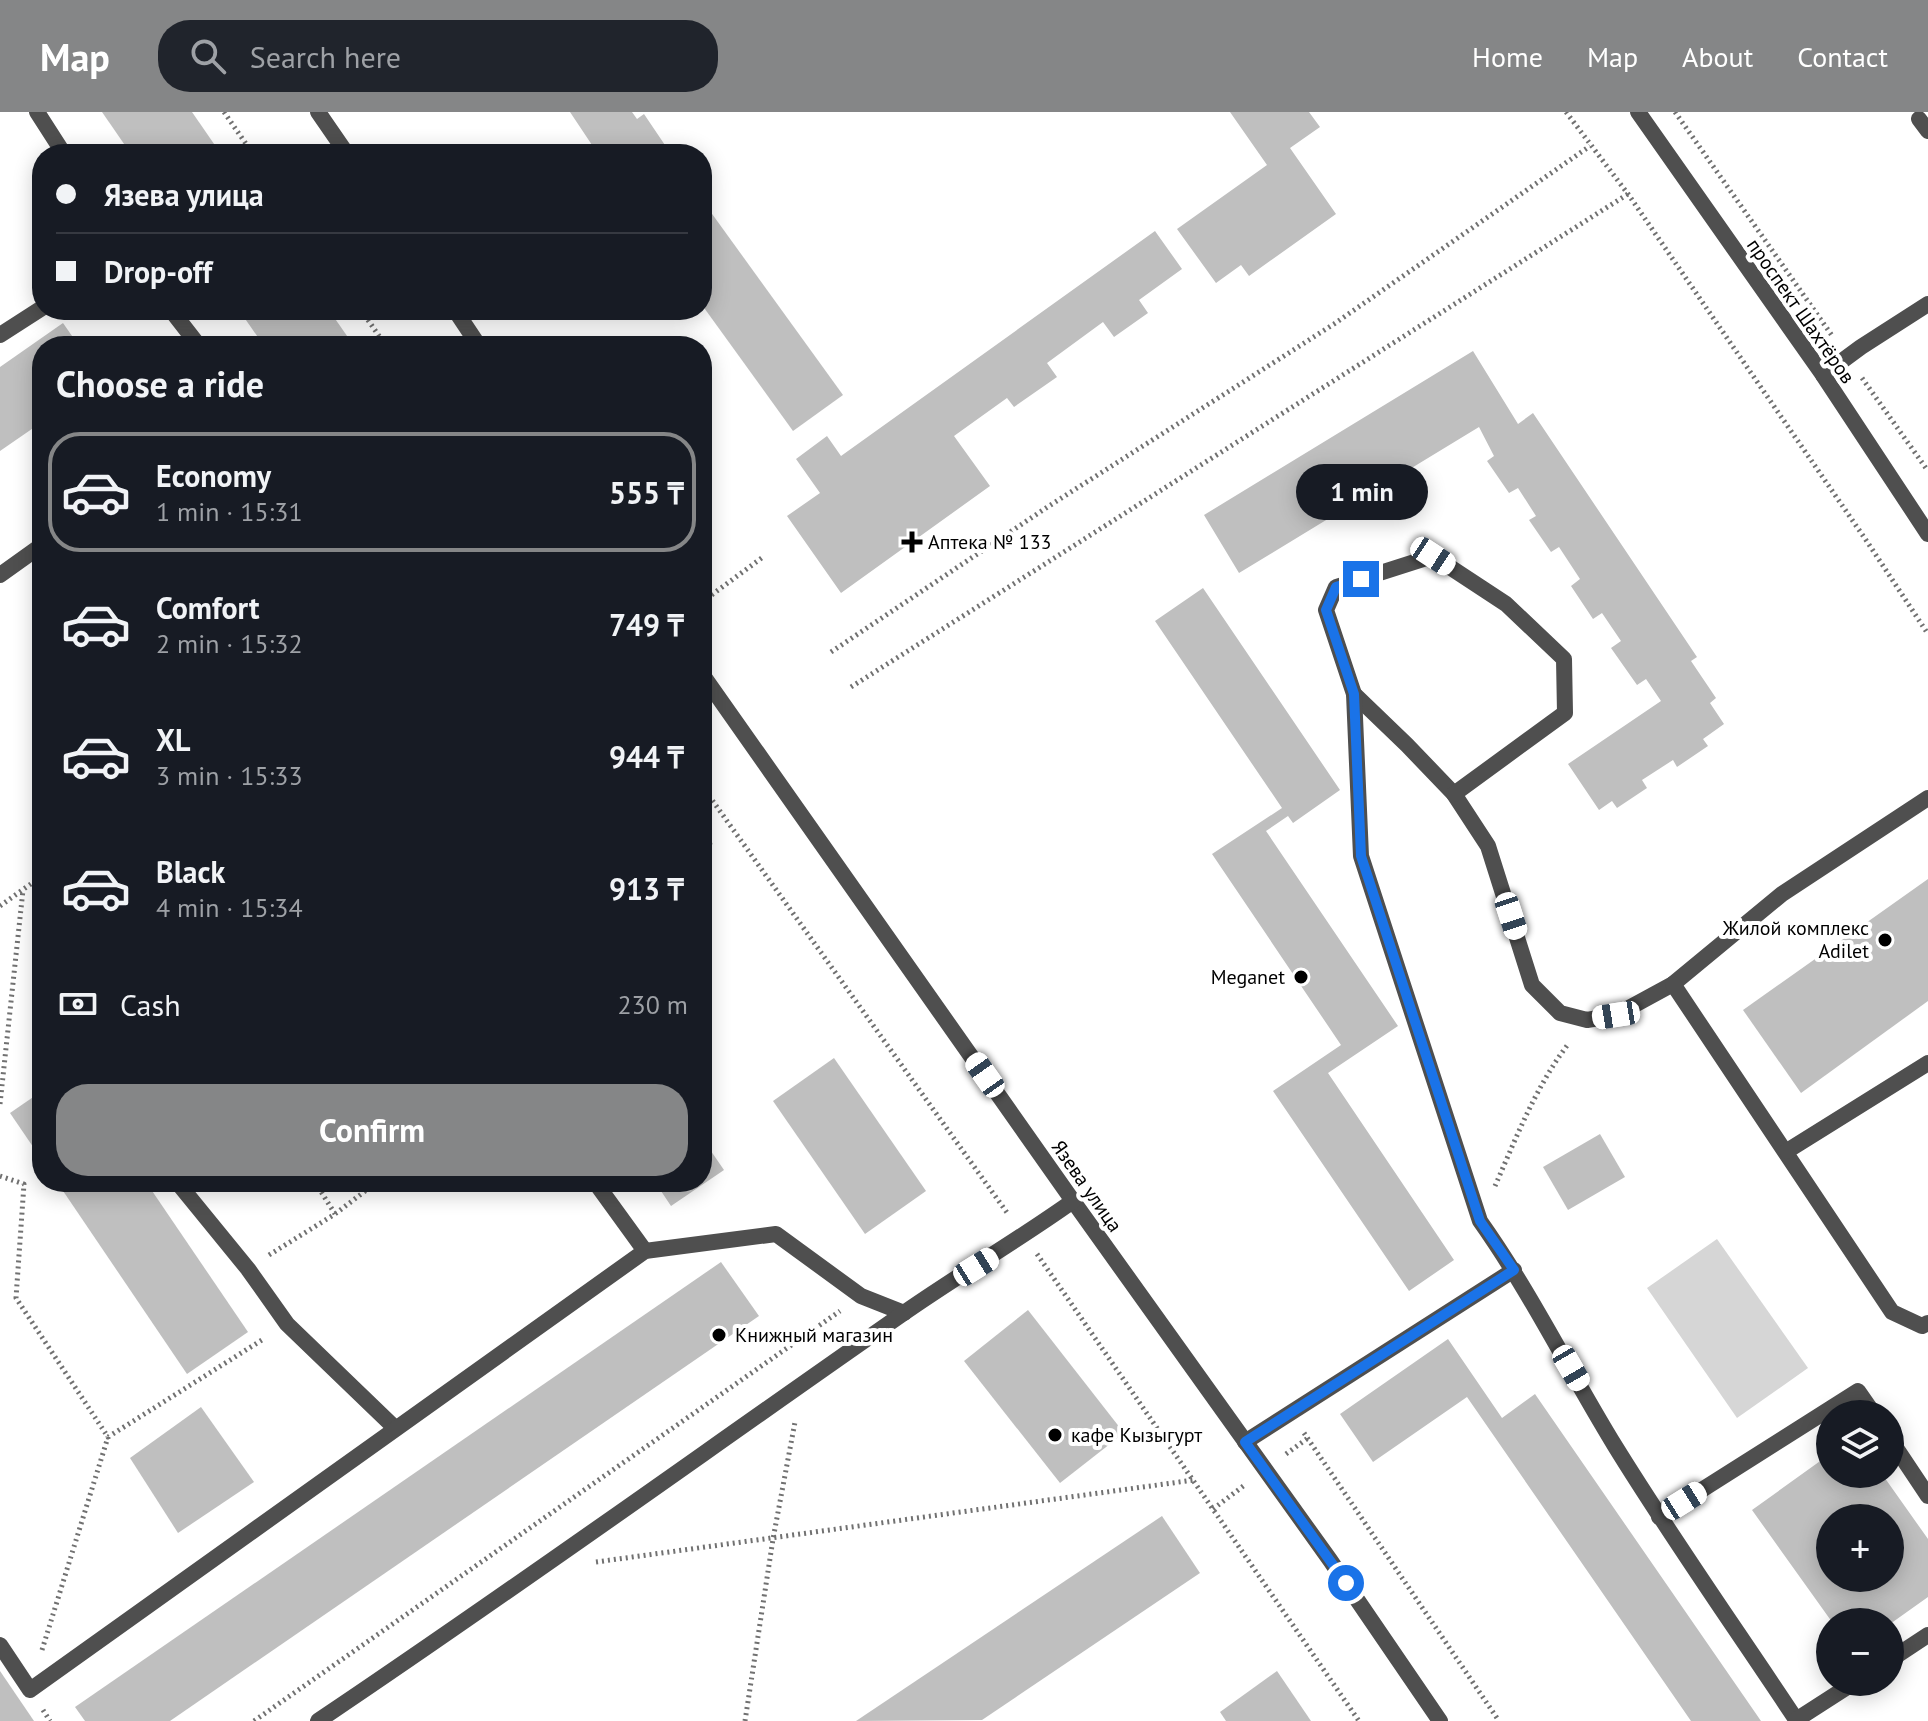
<!DOCTYPE html>
<html lang="en">
<head>
<meta charset="utf-8">
<style>
	body { margin:0; font-family:"PT Sans",sans-serif; background:#20242c; color:#f1f3f6; height:100vh; display:flex; flex-direction:column; font-size:30px; white-space:nowrap }
	* { box-sizing:border-box; margin:0 }
	p { font-size:26px; color:#9ea1a6 }
	.icon { flex:none; width:44px; height:44px; fill:none; stroke:currentColor; stroke-width:2; stroke-linecap:round; stroke-linejoin:round }
	.map { position:relative; flex:1; overflow:hidden }
	.details { position:absolute; left:32px; top:224px; width:680px; height:856px; display:flex; flex-direction:column; background:#171b24; border-radius:32px; box-shadow:0 4px 20px #0003 }
	.details>* { flex:none }
	.guide { position:absolute; left:32px; top:32px; width:680px; height:176px; border-radius:32px; box-shadow:0 4px 20px #0003; display:grid; align-content:center; height:176px; padding:0 24px; background:#171b24 }
	.fabs { position:absolute; left:1816px; top:1288px; display:grid; gap:16px }
	.fabs a { display:grid; place-items:center; width:88px; height:88px; border-radius:50%; background:#171b24; box-shadow:0 4px 20px #0003; font-size:40px }
	.end { position:absolute; width:36px; height:36px; margin:-18px; border:10px solid #1a73e8; background:#fff; box-shadow:0 0 0 4px #fff }
	.from { border-radius:50% }
	.bubble { position:absolute; height:56px; border-radius:28px; background:#171b24; box-shadow:0 4px 20px #0003; font-size:26px; font-weight:800; line-height:56px; text-align:center }
	.car { position:absolute; width:24px; height:48px; margin:-24px -12px; border-radius:10px; box-shadow:0 0 6px 2px #0007; background:linear-gradient(#fff 24%,#345 0 40%,#fff 0 76%,#345 0 86%,#fff 0) }
	.guide b { display:flex; align-items:center; gap:28px; height:76px; font-size:30px }
	.guide b+b { border-top:2px solid #363941 }
	.guide i { width:20px; height:20px; background:#f1f3f6 }
	ul { padding:0; list-style:none }
	li { display:flex; align-items:center; gap:24px; height:120px; margin:0 16px 12px; padding:0 8px; border:4px solid transparent; border-radius:32px }
	li div { flex:1 }
	li b { display:block; font-size:30px }
	li em { font-style:normal; font-weight:800 }
	li.active { border-color:#858687 }
	li>.icon { width:72px; height:72px; stroke-width:1.5 }
	h2 { padding:0 24px; font-size:36px; line-height:96px }
	.pay { display:flex; align-items:center; gap:20px; height:88px; padding:0 24px; font-size:30px }
	.pay p { margin-inline-start:auto }
	.cta { display:flex; gap:16px; margin-top:auto; padding:16px 24px }
	.cta a { flex:1; height:92px; border-radius:32px; background:#858687; color:#fff; font-size:32px; font-weight:800; line-height:92px; text-align:center }
	header { display:flex; align-items:center; gap:48px; box-sizing:border-box; height:112px; padding:0 40px; background:#858687; color:#fff }
	header strong { font-size:38px }
	nav { display:flex; gap:44px; margin-inline-start:auto; font-size:28px }
	.search { width:560px; height:72px; background:#20242c; display:flex; align-items:center; gap:20px; box-sizing:border-box; padding:0 28px; border-radius:32px; color:#9ea1a6; font-size:30px }
	.map>svg:first-child { display:block }
</style>
</head>
<body>
<header>
<strong>Map</strong>
<div class="search"><svg class="icon" aria-label="search" viewBox="0 0 24 24"><circle cx="10" cy="10" r="6"/><path d="M15 15l6 6"/></svg>Search here</div>
<nav><a>Home</a><a>Map</a><a>About</a><a>Contact</a></nav>
</header>
<div class="map">
<svg width="1928" height="1609" viewBox="0 0 1928 1609">
	<rect width="100%" height="100%" fill="#fff"/>
	<polygon fill="#d6d6d6" points="1717,1127 1808,1256 1737,1306 1647,1176"/>
	<g fill="#bfbfbf" fill-rule="evenodd">
		<polygon points="102,0 192,0 221,42 131,42"/>
		<polygon points="570,0 632,0 637,7 644,2 671,42 598,42"/>
		<polygon points="1230,0 1309,0 1320,15 1290,36 1336,102 1249,164 1241,153 1216,171 1177,117 1267,53"/>
		<polygon points="702,88 843,283 793,319 702,193"/>
		<polygon points="1155,119 1182,157 1139,188 1148,201 1114,225 1103,210 1047,251 1057,265 1014,295 1007,286 954,324 990,374 841,481 787,404 820,381 796,347 827,324 841,344"/>
		<polygon points="239,198 329,198 354,234 264,234"/>
		<polygon points="63,211 79,234 42,234 42,310 0,339 0,255"/>
		<polygon points="1473,239 1518,312 1533,301 1697,545 1691,549 1716,586 1710,591 1724,612 1703,627 1708,634 1677,655 1673,648 1642,668 1647,676 1617,696 1612,689 1599,698 1568,652 1661,589 1646,567 1637,573 1611,536 1621,529 1602,501 1593,507 1571,474 1580,467 1559,435 1551,440 1529,408 1536,404 1518,376 1509,381 1487,349 1494,344 1479,315 1239,461 1204,403"/>
		<polygon points="1203,476 1340,678 1293,711 1288,704 1266,719 1398,914 1328,961 1454,1148 1409,1179 1273,979 1341,933 1212,742 1282,696 1155,509"/>
		<polygon points="702,715 713,732 702,739"/>
		<polygon points="1928,767 1928,889 1801,981 1743,898"/>
		<polygon points="834,946 926,1079 865,1122 773,989"/>
		<polygon points="42,979 42,1048 10,1001"/>
		<polygon points="1600,1022 1625,1065 1568,1098 1543,1055"/>
		<polygon points="702,1026 724,1058 671,1094 655,1070 702,1070"/>
		<polygon points="57,1070 146,1070 248,1220 187,1262"/>
		<polygon points="721,1150 759,1204 170,1609 85,1609 75,1595"/>
		<polygon points="1028,1198 1124,1321 1060,1371 964,1249"/>
		<polygon points="1448,1227 1502,1306 1535,1282 1761,1609 1691,1609 1467,1285 1373,1350 1340,1302"/>
		<polygon points="201,1295 254,1370 178,1421 130,1346"/>
		<path d="M1830 1342V1362H1882L1928 1427V1485L1890 1512V1510H1832L1752 1398ZM1830 1406H1890V1466H1830Z"/>
		<polygon points="1162,1404 1200,1461 982,1608 856,1609"/>
		<polygon points="0,1559 34,1609 0,1609"/>
		<polygon points="1277,1559 1311,1609 1226,1609 1220,1600"/>
	</g>
	<g fill="none" stroke-linecap="round" stroke-linejoin="round">
		<g stroke="#717171" stroke-width="5" stroke-dasharray="2 4" stroke-linecap="butt">
			<polyline points="224,0 253,42"/>
			<polyline points="1566,0 1628,82 1868,431 1928,522"/>
			<polyline points="1675,0 1833,225"/>
			<polyline points="361,198 386,234"/>
			<polyline points="1862,266 1928,359"/>
			<polyline points="702,490 763,445"/>
			<polyline points="831,540 1049,394 1334,212 1590,34"/>
			<polyline points="851,575 1628,82"/>
			<polyline points="702,674 1008,1102"/>
			<polyline points="0,794 42,764"/>
			<polyline points="0,992 23,778"/>
			<polyline points="0,1064 24,1072 16,1186 108,1325 265,1226"/>
			<polyline points="315,1070 335,1102"/>
			<path d="M1495 1074C1517 1024 1536 974 1569 931"/>
			<polyline points="1037,1142 1359,1609"/>
			<polyline points="269,1143 335,1102 377,1070"/>
			<polyline points="1304,1321 1499,1609"/>
			<polyline points="1286,1342 1308,1326"/>
			<polyline points="1213,1397 1246,1372"/>
			<polyline points="596,1450 1194,1368"/>
			<polyline points="42,1538 108,1325"/>
			<polyline points="43,1598 50,1609"/>
			<polyline points="254,1609 840,1199"/>
			<polyline points="745,1609 773,1427 795,1310"/>
		</g>
		<g stroke="#4f4f4f" stroke-width="16">
			<polyline points="37,0 64,42"/>
			<polyline points="1919,7 1928,19"/>
			<polyline points="171,198 199,234"/>
			<polyline points="0,223 42,196"/>
			<polyline points="1823,263 1861,235 1928,192"/>
			<polyline points="0,463 42,433"/>
			<polyline points="1354,582 1407,633 1454,682 1488,734 1532,873 1560,901 1587,908 1616,903 1673,872 1782,782 1928,686"/>
			<path d="M1454 682 1565 601 1564 547 1506 492 1433 444 1336 475 1326 498 1354 582 1361 744 1480 1109C1531 1181 1569 1259 1615 1334 1673 1428 1736 1517 1797 1609"/>
			<polyline points="1673,872 1892,1200 1922,1214 1928,1211"/>
			<polyline points="1787,1039 1928,951"/>
			<polyline points="177,1070 248,1157 287,1212 395,1316"/>
			<polyline points="595,1070 645,1139"/>
			<polyline points="1890,1327 1928,1384"/>
			<polyline points="1245,1330 1514,1158"/>
			<polyline points="1659,1405 1858,1279 1874,1302"/>
			<polyline points="0,1533 30,1578 645,1139 776,1122 861,1184 904,1201"/>
			<polyline points="1890,1548 1928,1523"/>
			<polyline points="1796,1608 1855,1570"/>
		</g>
		<g stroke="#4f4f4f" stroke-width="16">
			<polyline points="318,0 347,42"/>
			<polyline points="455,198 479,234"/>
			<polyline points="702,562 1073,1089 1330,1448 1440,1609"/>
			<path d="M318 1609C515 1477 707 1338 901 1203 958 1163 1017 1129 1073 1089"/>
		</g>
		<polyline stroke="#4f4f4f" stroke-width="16" points="1638,0 1823,263 1928,422"/>
	</g>
	<g fill="none" stroke-linecap="round" stroke-linejoin="round">
		<polyline stroke="#1a73e8" stroke-width="10" points="1346,1471 1245,1330 1514,1158 1480,1109 1361,744 1354,582 1326,498 1336,475 1361,467"/>
	</g>
	<g fill="#000" stroke="#fff" stroke-width="3">
		<path d="M908 418h8v8h8v8h-8v8h-8v-8h-8v-8h8z"/>
		<circle cx="1885" cy="828" r="8"/>
		<circle cx="1301" cy="865" r="8"/>
		<circle cx="719" cy="1223" r="8"/>
		<circle cx="1055" cy="1323" r="8"/>
	</g>
	<g text-anchor="middle" dominant-baseline="central" stroke-width="8" stroke-linejoin="round" paint-order="stroke">
		<g font-size="20" fill="#000" stroke="#fff">
			<text transform="translate(1801 199) rotate(55)">проспект Шахтёров</text>
			<text transform="translate(1087 1074) rotate(55)">Язева улица</text>
		</g>
		<g font-size="20" fill="#000" stroke="#fff" text-anchor="start">
			<text x="928" y="430">Аптека № 133</text>
			<text x="1869" y="816" text-anchor="end">Жилой комплекс<tspan x="1869" dy="23">Adilet</tspan></text>
			<text x="1285" y="865" text-anchor="end">Meganet</text>
			<text x="735" y="1223">Книжный магазин</text>
			<text x="1071" y="1323">кафе Кызыгурт</text>
		</g>
	</g>
</svg>
<div class="fabs">
<a><svg class="icon" aria-label="layers" viewBox="0 0 24 24"><path d="M12 4l9 5-9 5-9-5zM3 14l9 5 9-5"/></svg></a>
<a>+</a>
<a>−</a>
</div>
<i class="end from" style="left:1346px;top:1471px"></i>
<i class="end" style="left:1361px;top:467px"></i>
<div class="bubble" style="left:1296px;top:352px;width:132px">1 min</div>
<i class="car" style="left:1433px;top:444px;rotate:123deg"></i>
<i class="car" style="left:1511px;top:804px;rotate:162deg"></i>
<i class="car" style="left:1616px;top:903px;rotate:261deg"></i>
<i class="car" style="left:985px;top:963px;rotate:325deg"></i>
<i class="car" style="left:976px;top:1155px;rotate:58deg"></i>
<i class="car" style="left:1571px;top:1256px;rotate:150deg"></i>
<i class="car" style="left:1684px;top:1389px;rotate:58deg"></i>
<div class="guide">
<b><i class="from"></i>Язева улица</b>
<b><i></i>Drop-off</b>
</div>
<section class="details">
<h2>Choose a ride</h2>
<ul>
<li class="active"><svg class="icon" aria-label="car" viewBox="0 0 24 24"><path d="M5 17H2v-5l4-1 3-4h7l3 4 3 1v5h-3M9 17h6M6 11h13"/><circle cx="7" cy="17" r="2"/><circle cx="17" cy="17" r="2"/></svg><div><b>Economy</b><p>1 min · 15:31</p></div><em>555 ₸</em></li>
<li><svg class="icon" aria-label="car" viewBox="0 0 24 24"><path d="M5 17H2v-5l4-1 3-4h7l3 4 3 1v5h-3M9 17h6M6 11h13"/><circle cx="7" cy="17" r="2"/><circle cx="17" cy="17" r="2"/></svg><div><b>Comfort</b><p>2 min · 15:32</p></div><em>749 ₸</em></li>
<li><svg class="icon" aria-label="car" viewBox="0 0 24 24"><path d="M5 17H2v-5l4-1 3-4h7l3 4 3 1v5h-3M9 17h6M6 11h13"/><circle cx="7" cy="17" r="2"/><circle cx="17" cy="17" r="2"/></svg><div><b>XL</b><p>3 min · 15:33</p></div><em>944 ₸</em></li>
<li><svg class="icon" aria-label="car" viewBox="0 0 24 24"><path d="M5 17H2v-5l4-1 3-4h7l3 4 3 1v5h-3M9 17h6M6 11h13"/><circle cx="7" cy="17" r="2"/><circle cx="17" cy="17" r="2"/></svg><div><b>Black</b><p>4 min · 15:34</p></div><em>913 ₸</em></li>
</ul>
<div class="pay"><svg class="icon" aria-label="cash" viewBox="0 0 24 24"><path d="M3 7h18v10H3z"/><circle cx="12" cy="12" r="2"/></svg>Cash<p>230 m</p></div>
<div class="cta"><a>Confirm</a></div>
</section>
</div>
</body>
</html>
